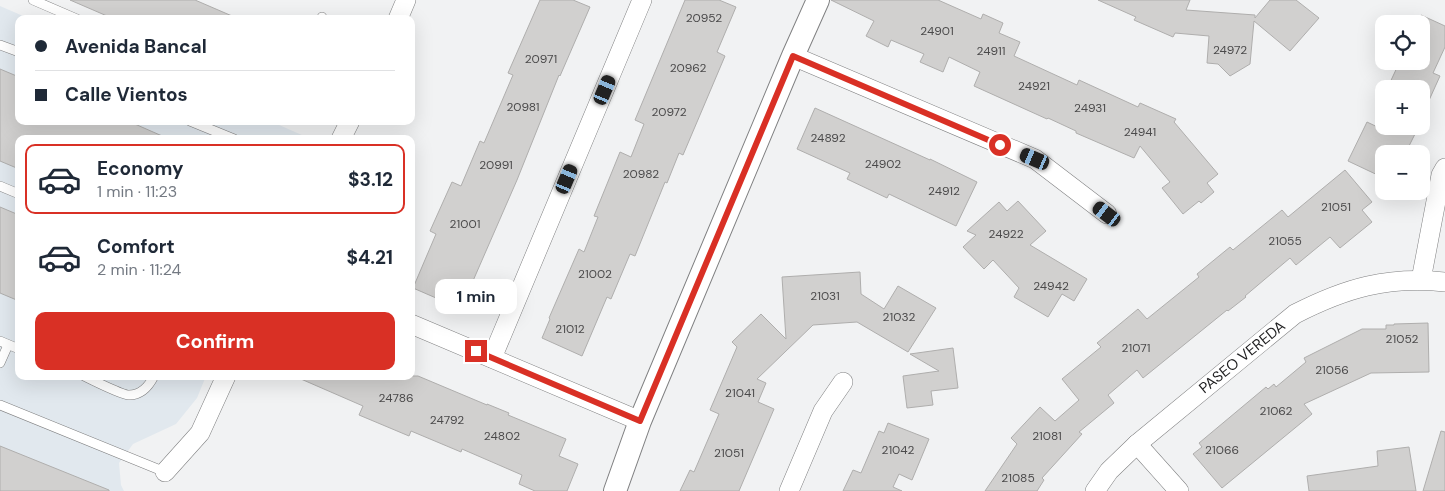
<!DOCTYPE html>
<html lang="en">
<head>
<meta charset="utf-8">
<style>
	body { margin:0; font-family:"DM Sans",sans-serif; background:#f2f2f3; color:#1f2937; height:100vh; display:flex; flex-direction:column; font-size:19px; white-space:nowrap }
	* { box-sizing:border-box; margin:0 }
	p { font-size:16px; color:#747a83 }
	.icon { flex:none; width:28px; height:28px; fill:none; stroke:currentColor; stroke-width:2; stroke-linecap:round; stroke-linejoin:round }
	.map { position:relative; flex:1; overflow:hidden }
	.sheet { position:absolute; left:15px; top:135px; width:400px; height:245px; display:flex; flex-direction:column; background:#fff; border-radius:10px; box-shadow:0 5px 20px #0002 }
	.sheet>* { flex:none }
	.top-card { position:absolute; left:15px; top:15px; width:400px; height:110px; border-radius:10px; box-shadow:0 5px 20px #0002; display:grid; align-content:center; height:110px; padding:0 20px; background:#fff }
	.tools { position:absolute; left:1375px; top:15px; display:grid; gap:10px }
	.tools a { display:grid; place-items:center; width:55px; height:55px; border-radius:10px; background:#fff; box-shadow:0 5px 20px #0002; font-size:25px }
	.end { position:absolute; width:22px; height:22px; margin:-11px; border:6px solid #d93025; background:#fff; box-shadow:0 0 0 2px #fff }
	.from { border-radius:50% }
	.bubble { position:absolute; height:35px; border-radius:10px; background:#fff; box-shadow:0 5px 20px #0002; font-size:16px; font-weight:700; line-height:35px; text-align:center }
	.car { position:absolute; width:15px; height:30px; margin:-15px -8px; border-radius:6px; box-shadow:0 0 4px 1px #0007; background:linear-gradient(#222 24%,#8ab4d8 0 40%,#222 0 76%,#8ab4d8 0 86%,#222 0) }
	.top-card b { display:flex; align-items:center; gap:18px; height:48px; font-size:19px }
	.top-card b+b { border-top:1px solid #e0e1e3 }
	.top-card i { width:12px; height:12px; background:#1f2937 }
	ul { padding:9px 0 0; list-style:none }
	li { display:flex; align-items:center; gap:15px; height:70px; margin:0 10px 8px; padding:0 10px; border:2px solid transparent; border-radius:10px }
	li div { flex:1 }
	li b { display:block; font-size:19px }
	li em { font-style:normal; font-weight:700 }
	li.on { border-color:#d93025 }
	li>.icon { width:45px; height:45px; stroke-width:1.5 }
	.cta { display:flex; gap:10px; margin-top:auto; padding:10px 20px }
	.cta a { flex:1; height:58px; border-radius:10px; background:#d93025; color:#fff; font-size:20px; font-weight:700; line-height:58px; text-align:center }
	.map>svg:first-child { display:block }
</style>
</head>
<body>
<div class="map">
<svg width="1445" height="491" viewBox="0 0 1445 491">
	<rect width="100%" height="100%" fill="#f1f2f3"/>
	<polygon fill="#e1e8ee" points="0,6 30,19 19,19 19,121 270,121 311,139 19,139 19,376 206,376 197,398 176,424 133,444 119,463 121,485 124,491 0,491"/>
	<g fill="#d1d0cf" stroke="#afaead">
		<polygon points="70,0 195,0 239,19 114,19"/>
		<polygon points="540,0 573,0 590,7 560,76 559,75 517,180 469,290 458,287 456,293 448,290 443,301 413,288 436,234 430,231 452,182 461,186 480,141 484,143 513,75 508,73"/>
		<polygon points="685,0 719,0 736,7 717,52 725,56 683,155 679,153 667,183 665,182 635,256 630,254 611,299 607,297 582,356 542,338 550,319 549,318 579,249 584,252 598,217 594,216 620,152 631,157 644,124 635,120"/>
		<polygon points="831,0 938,0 981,19 983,14 1003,23 999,33 1020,42 1014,56 1077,85 1079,80 1138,107 1140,103 1176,119 1174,122 1218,174 1207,183 1214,192 1201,203 1199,201 1183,214 1162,188 1170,182 1140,146 1134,158 1076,133 1076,131 1048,118 1047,119 974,86 980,72 949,57 943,72 920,62 924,54 891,40 888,47 866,36 874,21"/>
		<polygon points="1098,0 1190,0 1186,10 1255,15 1255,18 1270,0 1296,0 1319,18 1290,51 1254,21 1250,64 1230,76 1218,64 1207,63 1209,36 1175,33 1173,37 1134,20 1136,17"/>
		<polygon points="1421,15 1445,26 1445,47 1433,73 1440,76 1421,118 1421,89 1387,89 1400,61 1421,61"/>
		<polygon points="0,69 19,77 19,121 128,121 169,139 19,139 19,169 0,161"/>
		<polygon points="815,108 930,160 930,159 977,182 956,226 889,194 887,198 847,179 850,173 797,149"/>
		<polygon points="1367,122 1388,132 1391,126 1400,126 1415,134 1405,154 1384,154 1384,178 1348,161"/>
		<polygon points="1345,170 1372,202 1362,210 1372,222 1340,248 1330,237 1296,265 1290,258 1245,296 1246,297 1228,311 1227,310 1143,378 1137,370 1108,395 1114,403 1079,432 1082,434 1042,478 1044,480 1037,491 985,491 1017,444 1011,438 1040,407 1055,421 1079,400 1062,379 1101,347 1097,343 1138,309 1147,319 1199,277 1197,274 1230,247 1233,250 1282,210 1288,217"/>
		<polygon points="1018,201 1046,231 1030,245 1087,279 1074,301 1062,294 1048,317 1014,297 1019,288 993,260 984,269 963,247 976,235 967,231 999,202 1007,211"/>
		<polygon points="0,207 19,215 19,301 0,293"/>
		<polygon points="860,272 861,294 884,309 898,286 936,308 908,352 857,322 813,325 757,379 766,383 758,402 774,409 739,491 680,491 690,470 694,472 719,414 710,410 737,347 732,342 761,314 786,339 782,277"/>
		<polygon points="1428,323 1429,372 1371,373 1304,404 1312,414 1222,488 1193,454 1202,447 1199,443 1266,387 1268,389 1274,384 1276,387 1306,362 1304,358 1362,329 1386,329 1386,325 1394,325 1394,324"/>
		<polygon points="953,348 958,388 931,391 933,405 907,408 903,376 939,371 910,354"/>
		<polygon points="294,376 418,376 487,405 487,404 509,413 508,415 566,439 559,456 578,464 567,491 535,491 519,484 522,475 462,449 461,452 411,431 409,436 359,415 363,406"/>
		<polygon points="888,423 929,439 912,480 899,474 893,487 902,491 843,491 853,470 861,473 879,431 884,433"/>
		<polygon points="1441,431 1445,432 1445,491 1423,491"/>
		<polygon points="0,446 109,490 109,491 0,491"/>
		<polygon points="1409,447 1416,491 1309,491 1307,476 1378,466 1377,451"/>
	</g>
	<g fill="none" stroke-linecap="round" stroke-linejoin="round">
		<g stroke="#808182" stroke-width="10">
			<g id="service">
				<polyline points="33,0 77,19"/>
				<polyline points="322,19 322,17"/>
				<polyline points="0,45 19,52"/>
				<polyline points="190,121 234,139"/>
				<polyline points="0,186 19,194"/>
				<polyline points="0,341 19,349"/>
				<polyline points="0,363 8,345"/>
				<path d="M84 376C92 380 123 395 129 395 141 395 149 386 154 376"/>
				<polyline points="0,405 165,472"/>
			</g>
		</g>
		<g stroke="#808182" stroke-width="20">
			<g id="minor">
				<polyline points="398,19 406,0"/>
				<polyline points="793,56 1035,159 1107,214"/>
				<polyline points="341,139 350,121"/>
				<polyline points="1421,280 1441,175 1445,168"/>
				<polyline points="411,324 640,421"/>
				<polyline points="492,358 642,0"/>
				<polyline points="1137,444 1179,491"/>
				<polyline points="165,472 200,433 226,376"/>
				<polyline points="789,491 823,411 843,382"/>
				<path d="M1095 491 1109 471 1137 444 1295 314C1346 288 1387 276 1445 282"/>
			</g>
		</g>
		<g stroke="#808182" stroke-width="24">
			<polyline id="tertiary" points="615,491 640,421 793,56 818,0"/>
		</g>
		<use href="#service" stroke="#fff" stroke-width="9"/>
		<use href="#minor" stroke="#fff" stroke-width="19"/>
		<use href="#tertiary" stroke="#fff" stroke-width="22"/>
	</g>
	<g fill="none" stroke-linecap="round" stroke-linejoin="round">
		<polyline stroke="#d93025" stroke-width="6" points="476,351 640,421 793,56 1000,145"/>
	</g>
	<g text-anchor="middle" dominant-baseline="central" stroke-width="5" stroke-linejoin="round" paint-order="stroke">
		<g font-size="12" fill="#4b4a4b">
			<text x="704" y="18">20952</text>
			<text x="937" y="31">24901</text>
			<text x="1230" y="50">24972</text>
			<text x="991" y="51">24911</text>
			<text x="541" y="59">20971</text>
			<text x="688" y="68">20962</text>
			<text x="1034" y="86">24921</text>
			<text x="523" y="107">20981</text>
			<text x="1090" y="108">24931</text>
			<text x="669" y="112">20972</text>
			<text x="1140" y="132">24941</text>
			<text x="828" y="138">24892</text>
			<text x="883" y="164">24902</text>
			<text x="496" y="165">20991</text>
			<text x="641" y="174">20982</text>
			<text x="944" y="191">24912</text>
			<text x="1336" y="207">21051</text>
			<text x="465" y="224">21001</text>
			<text x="1006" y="234">24922</text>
			<text x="1285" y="241">21055</text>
			<text x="595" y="274">21002</text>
			<text x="1051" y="286">24942</text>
			<text x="825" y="296">21031</text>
			<text x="899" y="317">21032</text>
			<text x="570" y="329">21012</text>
			<text x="1402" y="339">21052</text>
			<text x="1136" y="348">21071</text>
			<text x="1332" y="370">21056</text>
			<text x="740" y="393">21041</text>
			<text x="396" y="398">24786</text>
			<text x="1276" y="411">21062</text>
			<text x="447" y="420">24792</text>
			<text x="502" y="436">24802</text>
			<text x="1047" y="436">21081</text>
			<text x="898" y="450">21042</text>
			<text x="1222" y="450">21066</text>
			<text x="729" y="453">21051</text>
			<text x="1018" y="478">21085</text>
		</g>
		<g font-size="15" fill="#1e1e1f" stroke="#fff">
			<text transform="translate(1242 357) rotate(-39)">PASEO VEREDA</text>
		</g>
	</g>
</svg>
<div class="tools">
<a><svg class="icon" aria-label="locate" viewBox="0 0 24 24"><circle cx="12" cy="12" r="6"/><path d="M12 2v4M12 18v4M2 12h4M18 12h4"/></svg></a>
<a>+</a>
<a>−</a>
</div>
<i class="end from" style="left:1000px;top:145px"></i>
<i class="end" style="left:476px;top:351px"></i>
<div class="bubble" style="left:435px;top:279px;width:82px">1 min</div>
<i class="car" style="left:605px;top:90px;rotate:23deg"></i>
<i class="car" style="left:1035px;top:159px;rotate:293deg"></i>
<i class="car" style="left:567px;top:179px;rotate:23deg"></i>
<i class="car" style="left:1107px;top:214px;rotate:307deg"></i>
<div class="top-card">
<b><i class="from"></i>Avenida Bancal</b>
<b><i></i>Calle Vientos</b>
</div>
<section class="sheet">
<ul>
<li class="on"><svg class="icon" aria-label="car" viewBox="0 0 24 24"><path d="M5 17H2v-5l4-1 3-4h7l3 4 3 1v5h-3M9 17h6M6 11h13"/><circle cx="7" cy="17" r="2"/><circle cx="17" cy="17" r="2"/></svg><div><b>Economy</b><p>1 min · 11:23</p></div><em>$3.12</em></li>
<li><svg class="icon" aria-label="car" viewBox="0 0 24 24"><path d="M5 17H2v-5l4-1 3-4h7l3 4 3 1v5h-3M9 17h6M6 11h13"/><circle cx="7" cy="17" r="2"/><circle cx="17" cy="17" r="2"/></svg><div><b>Comfort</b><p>2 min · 11:24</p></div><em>$4.21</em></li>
</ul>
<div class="cta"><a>Confirm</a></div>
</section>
</div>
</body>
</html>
